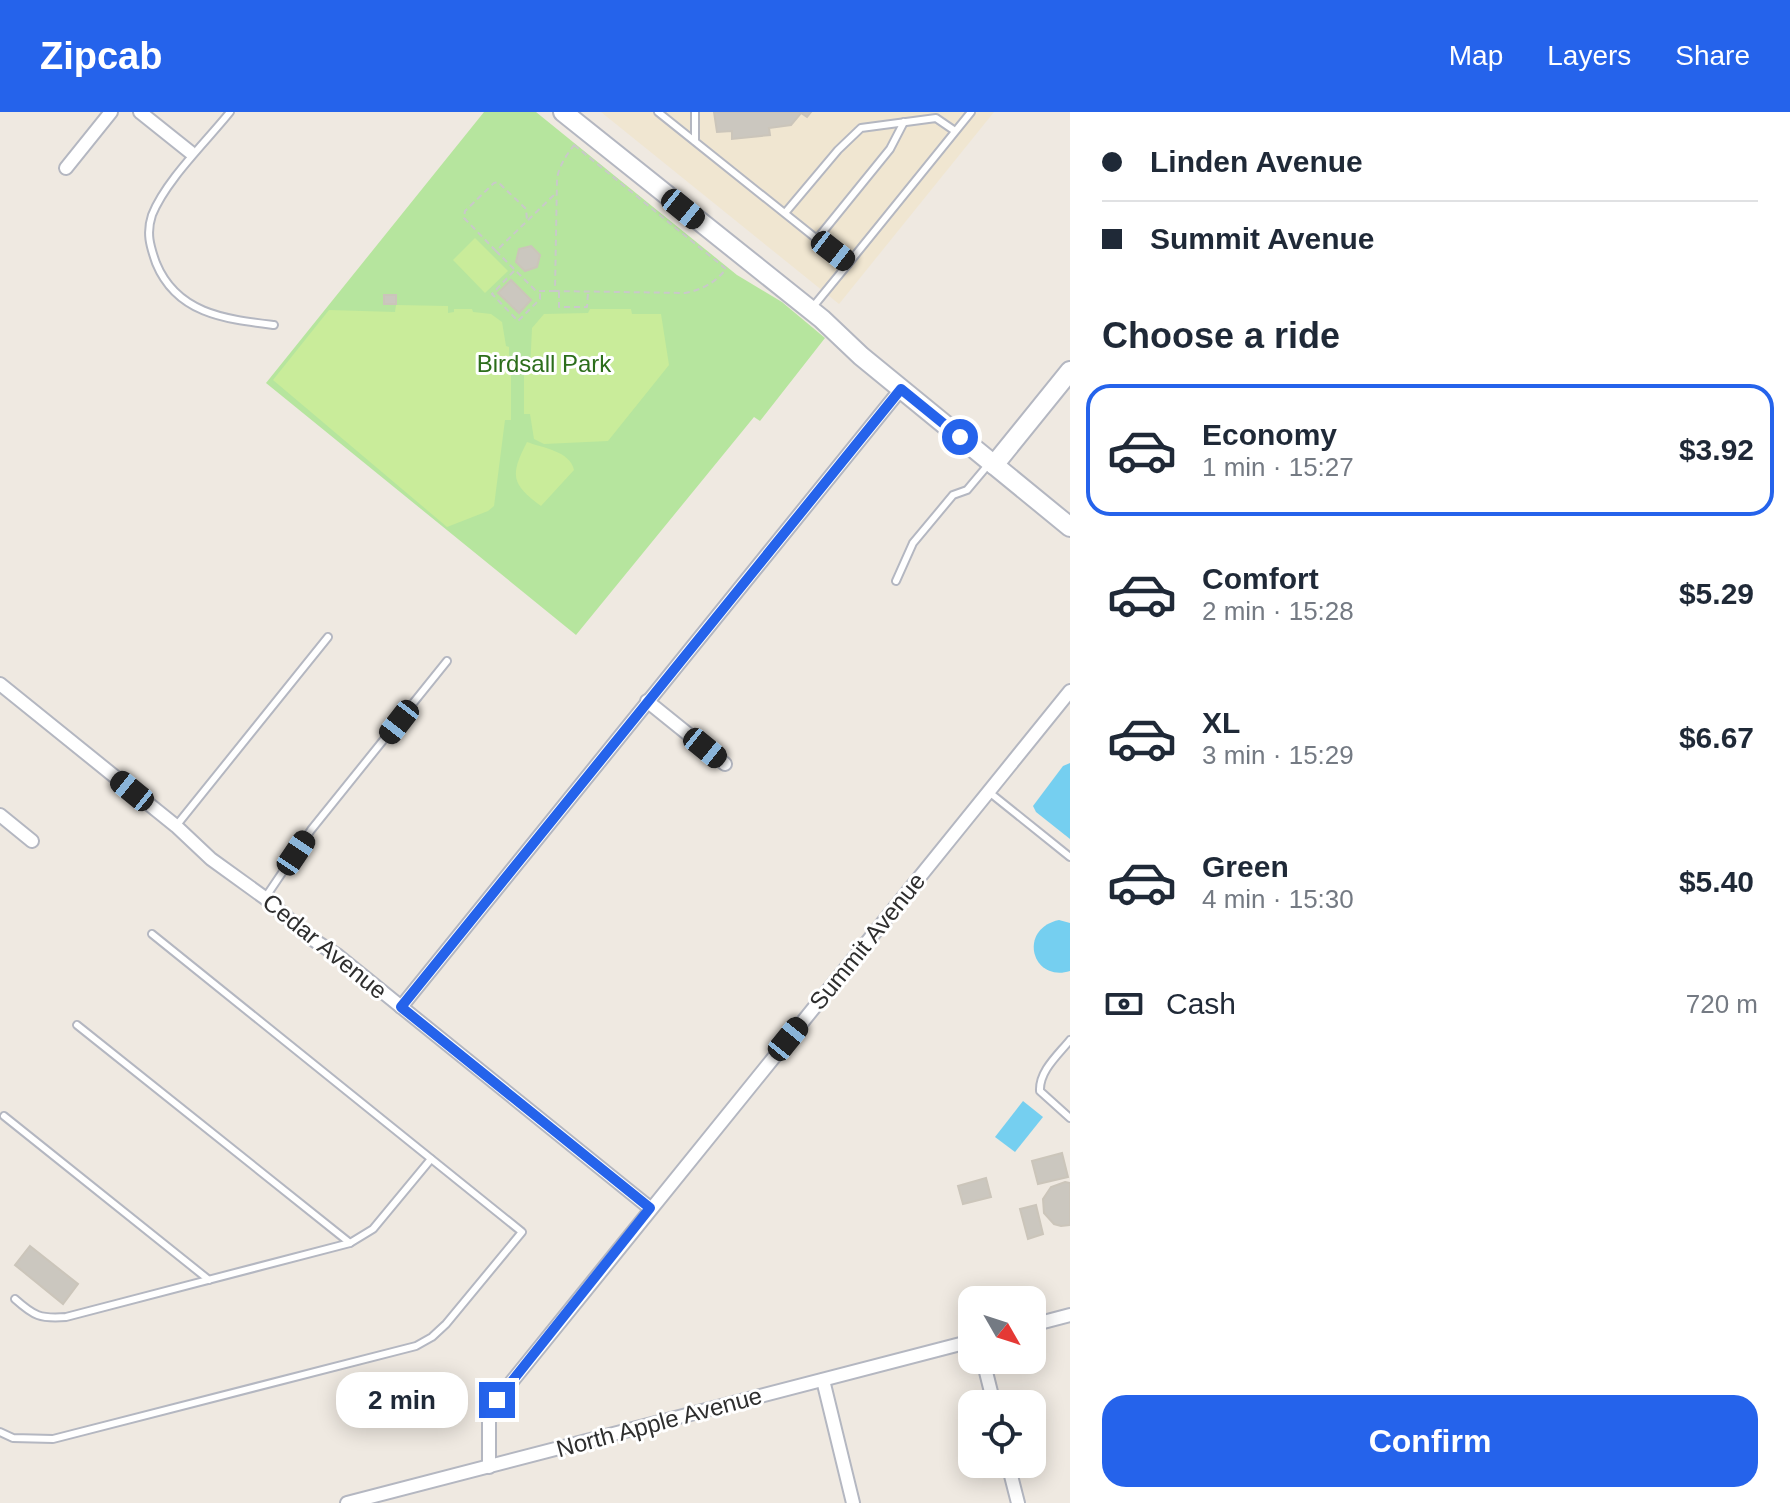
<!DOCTYPE html>
<html lang="en">
<head>
<meta charset="utf-8">
<style>
	body { margin:0; font-family:Helvetica,sans-serif; background:#f2f2f3; color:#1f2937; height:100vh; display:flex; flex-direction:column; font-size:30px; white-space:nowrap }
	* { box-sizing:border-box; margin:0 }
	p { font-size:26px; color:#747a83 }
	.icon { flex:none; width:44px; height:44px; fill:none; stroke:currentColor; stroke-width:2; stroke-linecap:round; stroke-linejoin:round }
	.map { position:relative; flex:1; overflow:hidden }
	.details { display:flex; flex-direction:column; background:#fff; width:720px }
	.details>* { flex:none }
	.top-card { display:grid; align-content:center; height:176px; padding:0 32px; background:#fff }
	.needle { width:52px; rotate:129deg }
	.fabs { position:absolute; left:958px; top:1174px; display:grid; gap:16px }
	.fabs a { display:grid; place-items:center; width:88px; height:88px; border-radius:16px; background:#fff; box-shadow:0 4px 20px #0003; font-size:40px }
	.end { position:absolute; width:36px; height:36px; margin:-18px; border:10px solid #2563eb; background:#fff; box-shadow:0 0 0 4px #fff }
	.from { border-radius:50% }
	.bubble { position:absolute; height:56px; border-radius:24px; background:#fff; box-shadow:0 4px 20px #0003; font-size:26px; font-weight:600; line-height:56px; text-align:center }
	.car { position:absolute; width:24px; height:48px; margin:-24px -12px; border-radius:10px; box-shadow:0 0 6px 2px #0007; background:linear-gradient(#222 24%,#8ab4d8 0 40%,#222 0 76%,#8ab4d8 0 86%,#222 0) }
	.top-card b { display:flex; align-items:center; gap:28px; height:76px; font-size:30px }
	.top-card b+b { border-top:2px solid #e0e1e3 }
	.top-card i { width:20px; height:20px; background:#1f2937 }
	ul { padding:0; list-style:none }
	li { display:flex; align-items:center; gap:24px; height:132px; margin:0 16px 12px; padding:0 16px; border:4px solid transparent; border-radius:24px }
	li div { flex:1 }
	li b { display:block; font-size:30px }
	li em { font-style:normal; font-weight:600 }
	li.active { border-color:#2563eb }
	li>.icon { width:72px; height:72px; stroke-width:1.5 }
	h2 { padding:0 32px; font-size:36px; line-height:96px }
	.pay { display:flex; align-items:center; gap:20px; height:88px; padding:0 32px; font-size:30px }
	.pay p { margin-inline-start:auto }
	.cta { display:flex; gap:16px; margin-top:auto; padding:16px 32px }
	.cta a { flex:1; height:92px; border-radius:24px; background:#2563eb; color:#fff; font-size:32px; font-weight:600; line-height:92px; text-align:center }
	header { display:flex; align-items:center; gap:48px; box-sizing:border-box; height:112px; padding:0 40px; background:#2563eb; color:#fff }
	header strong { font-size:38px }
	nav { display:flex; gap:44px; margin-inline-start:auto; font-size:28px }
	main { display:flex; flex:1; min-height:0 }
	.map>svg:first-child { display:block }
</style>
</head>
<body>
<header>
<strong>Zipcab</strong>
<nav><a>Map</a><a>Layers</a><a>Share</a></nav>
</header>
<main>
<div class="map">
<svg width="1070" height="1391" viewBox="0 0 1070 1391">
	<rect width="100%" height="100%" fill="#efe9e1"/>
	<polygon fill="#f0e6d1" points="601,0 994,0 839,192"/>
	<polygon fill="#b6e59e" points="484,0 536,0 737,163 782,190 825,226 760,309 754,305 576,523 266,271"/>
	<g fill="#c9ec9a">
		<polygon points="475,126 508,159 485,181 453,148"/>
		<polygon points="396,193 448,194 448,201 454,200 454,197 472,197 473,200 491,202 502,210 506,234 509,235 509,253 506,254 506,258 511,259 511,308 505,308 494,394 488,399 447,415 273,268 329,198 395,200"/>
		<polygon points="590,197 631,197 632,202 661,202 669,253 608,329 544,332 534,327 530,302 524,302 524,260 530,259 532,216 544,202 588,201"/>
		<path d="M527 330C543 336 570 339 574 358L541 394C511 372 510 363 527 330Z"/>
	</g>
	<g fill="#75cff0">
		<polygon points="1070,651 1070,727 1036,700 1033,694 1063,654"/>
		<path d="M1059 808 1070 811V859C1032 871 1017 817 1059 808Z"/>
		<polygon points="1023,989 1043,1005 1015,1040 995,1025"/>
	</g>
	<g fill="#cbc7bf" stroke="#cbc5ba" stroke-width="2">
		<polygon points="714,0 811,0 807,5 801,1 791,13 769,16 770,23 732,27 732,19 717,20"/>
		<polygon points="531,134 540,143 537,155 525,159 516,150 519,137"/>
		<polygon points="511,168 531,188 519,201 498,181"/>
		<rect x="384" y="183" width="12" height="9"/>
		<polygon points="1062,1041 1068,1065 1038,1072 1032,1049"/>
		<polygon points="986,1066 991,1085 963,1092 958,1074"/>
		<polygon points="1065,1070 1070,1071 1070,1113 1061,1114 1054,1112 1044,1101 1043,1087 1051,1075"/>
		<polygon points="1036,1093 1043,1122 1028,1127 1020,1097"/>
		<polygon points="30,1134 78,1172 63,1192 15,1153"/>
	</g>
	<g fill="none" stroke-linecap="round" stroke-linejoin="round">
		<g stroke="#b4b7c1" stroke-width="10">
			<g id="lane">
				<path d="M230 0C206 30 166 68 152 103 146 121 150 134 156 151 177 202 225 207 274 213"/>
				<polyline points="658,0 848,152 812,196"/>
				<polyline points="695,29 695,0"/>
				<polyline points="785,101 838,38 861,16 936,6 955,19"/>
				<polyline points="817,127 890,37 904,10"/>
				<polyline points="848,152 971,0"/>
				<polyline points="896,469 913,431 953,383 967,378 988,353"/>
				<polyline points="989,680 1070,745"/>
				<polyline points="176,714 328,525"/>
				<polyline points="265,786 311,718 447,549"/>
				<polyline points="77,913 350,1131"/>
				<path d="M1070 928C1058 943 1039 959 1040 979L1070 1006"/>
				<polyline points="4,1004 209,1168"/>
				<path d="M15 1187C34 1204 40 1207 66 1205L350 1131 373 1117 431 1047"/>
				<polyline points="0,1320 13,1326 53,1327 416,1234 432,1225 446,1212 522,1120 152,822"/>
			</g>
		</g>
		<g stroke="#b4b7c1" stroke-width="16">
			<g id="street">
				<polyline points="140,0 190,40"/>
				<polyline points="66,56 111,0"/>
				<polyline points="0,572 176,714 211,747 265,786 309,825 337,843 650,1096"/>
				<polyline points="647,589 725,652"/>
				<polyline points="0,703 32,729"/>
				<polyline points="401,895 901,277"/>
				<polyline points="1032,1213 1070,1203"/>
				<polyline points="983,1248 994,1292"/>
				<polyline points="823,1268 853,1391"/>
				<polyline points="1008,1352 1018,1391"/>
				<polyline points="489,1355 489,1309 497,1288 1070,579"/>
				<polyline points="347,1391 972,1229"/>
			</g>
		</g>
		<g stroke="#b4b7c1" stroke-width="22">
			<g id="secondary">
				<polyline points="563,0 822,207 861,244 1070,415"/>
				<polyline points="994,353 1070,259"/>
			</g>
		</g>
		<g stroke="#c9c9c9" stroke-width="2" stroke-dasharray="6 4" stroke-linecap="butt">
			<path d="M574 33 726 157C716 170 702 178 685 181L555 179 557 66C560 52 567 42 575 32"/>
			<polyline points="496,139 464,106 465,99 494,71 498,70 526,97 527,108"/>
			<polyline points="514,159 492,182 518,209 540,187 540,179"/>
			<polyline points="555,179 536,179 496,139 555,82"/>
			<polyline points="559,180 559,195 587,195 588,181"/>
		</g>
		<use href="#lane" stroke="#fff" stroke-width="6"/>
		<use href="#street" stroke="#fff" stroke-width="12"/>
		<use href="#secondary" stroke="#fff" stroke-width="18"/>
	</g>
	<g fill="none" stroke-linecap="round" stroke-linejoin="round">
		<polyline stroke="#2563eb" stroke-width="10" points="497,1288 650,1096 401,895 901,277 960,325"/>
	</g>
	<g text-anchor="middle" dominant-baseline="central" stroke-width="6" stroke-linejoin="round" paint-order="stroke">
		<g font-size="24" fill="#2c6e1b" stroke="#fff">
			<text x="544" y="251">Birdsall Park</text>
		</g>
		<g font-size="24" fill="#2e2e2e" stroke="#fff">
			<text transform="translate(867 829) rotate(-51)">Summit Avenue</text>
			<text transform="translate(325 834) rotate(39)">Cedar Avenue</text>
			<text transform="translate(659 1310) rotate(-15)">North Apple Avenue</text>
		</g>
	</g>
</svg>
<div class="fabs">
<a><svg class="needle" viewBox="-14 -14 28 28"><path d="M0-13l5 13h-10z" fill="#e53935"/><path d="M0 13l5-13h-10z" fill="#747a83"/></svg></a>
<a><svg class="icon" aria-label="locate" viewBox="0 0 24 24"><circle cx="12" cy="12" r="6"/><path d="M12 2v4M12 18v4M2 12h4M18 12h4"/></svg></a>
</div>
<i class="end from" style="left:960px;top:325px"></i>
<i class="end" style="left:497px;top:1288px"></i>
<div class="bubble" style="left:336px;top:1260px;width:132px">2 min</div>
<i class="car" style="left:683px;top:97px;rotate:129deg"></i>
<i class="car" style="left:833px;top:139px;rotate:128deg"></i>
<i class="car" style="left:399px;top:610px;rotate:218deg"></i>
<i class="car" style="left:705px;top:636px;rotate:129deg"></i>
<i class="car" style="left:132px;top:679px;rotate:309deg"></i>
<i class="car" style="left:296px;top:741px;rotate:34deg"></i>
<i class="car" style="left:788px;top:927px;rotate:39deg"></i>
</div>
<section class="details">
<div class="top-card">
<b><i class="from"></i>Linden Avenue</b>
<b><i></i>Summit Avenue</b>
</div>
<h2>Choose a ride</h2>
<ul>
<li class="active"><svg class="icon" aria-label="car" viewBox="0 0 24 24"><path d="M5 17H2v-5l4-1 3-4h7l3 4 3 1v5h-3M9 17h6M6 11h13"/><circle cx="7" cy="17" r="2"/><circle cx="17" cy="17" r="2"/></svg><div><b>Economy</b><p>1 min · 15:27</p></div><em>$3.92</em></li>
<li><svg class="icon" aria-label="car" viewBox="0 0 24 24"><path d="M5 17H2v-5l4-1 3-4h7l3 4 3 1v5h-3M9 17h6M6 11h13"/><circle cx="7" cy="17" r="2"/><circle cx="17" cy="17" r="2"/></svg><div><b>Comfort</b><p>2 min · 15:28</p></div><em>$5.29</em></li>
<li><svg class="icon" aria-label="car" viewBox="0 0 24 24"><path d="M5 17H2v-5l4-1 3-4h7l3 4 3 1v5h-3M9 17h6M6 11h13"/><circle cx="7" cy="17" r="2"/><circle cx="17" cy="17" r="2"/></svg><div><b>XL</b><p>3 min · 15:29</p></div><em>$6.67</em></li>
<li><svg class="icon" aria-label="car" viewBox="0 0 24 24"><path d="M5 17H2v-5l4-1 3-4h7l3 4 3 1v5h-3M9 17h6M6 11h13"/><circle cx="7" cy="17" r="2"/><circle cx="17" cy="17" r="2"/></svg><div><b>Green</b><p>4 min · 15:30</p></div><em>$5.40</em></li>
</ul>
<div class="pay"><svg class="icon" aria-label="cash" viewBox="0 0 24 24"><path d="M3 7h18v10H3z"/><circle cx="12" cy="12" r="2"/></svg>Cash<p>720 m</p></div>
<div class="cta"><a>Confirm</a></div>
</section>
</main>
</body>
</html>
